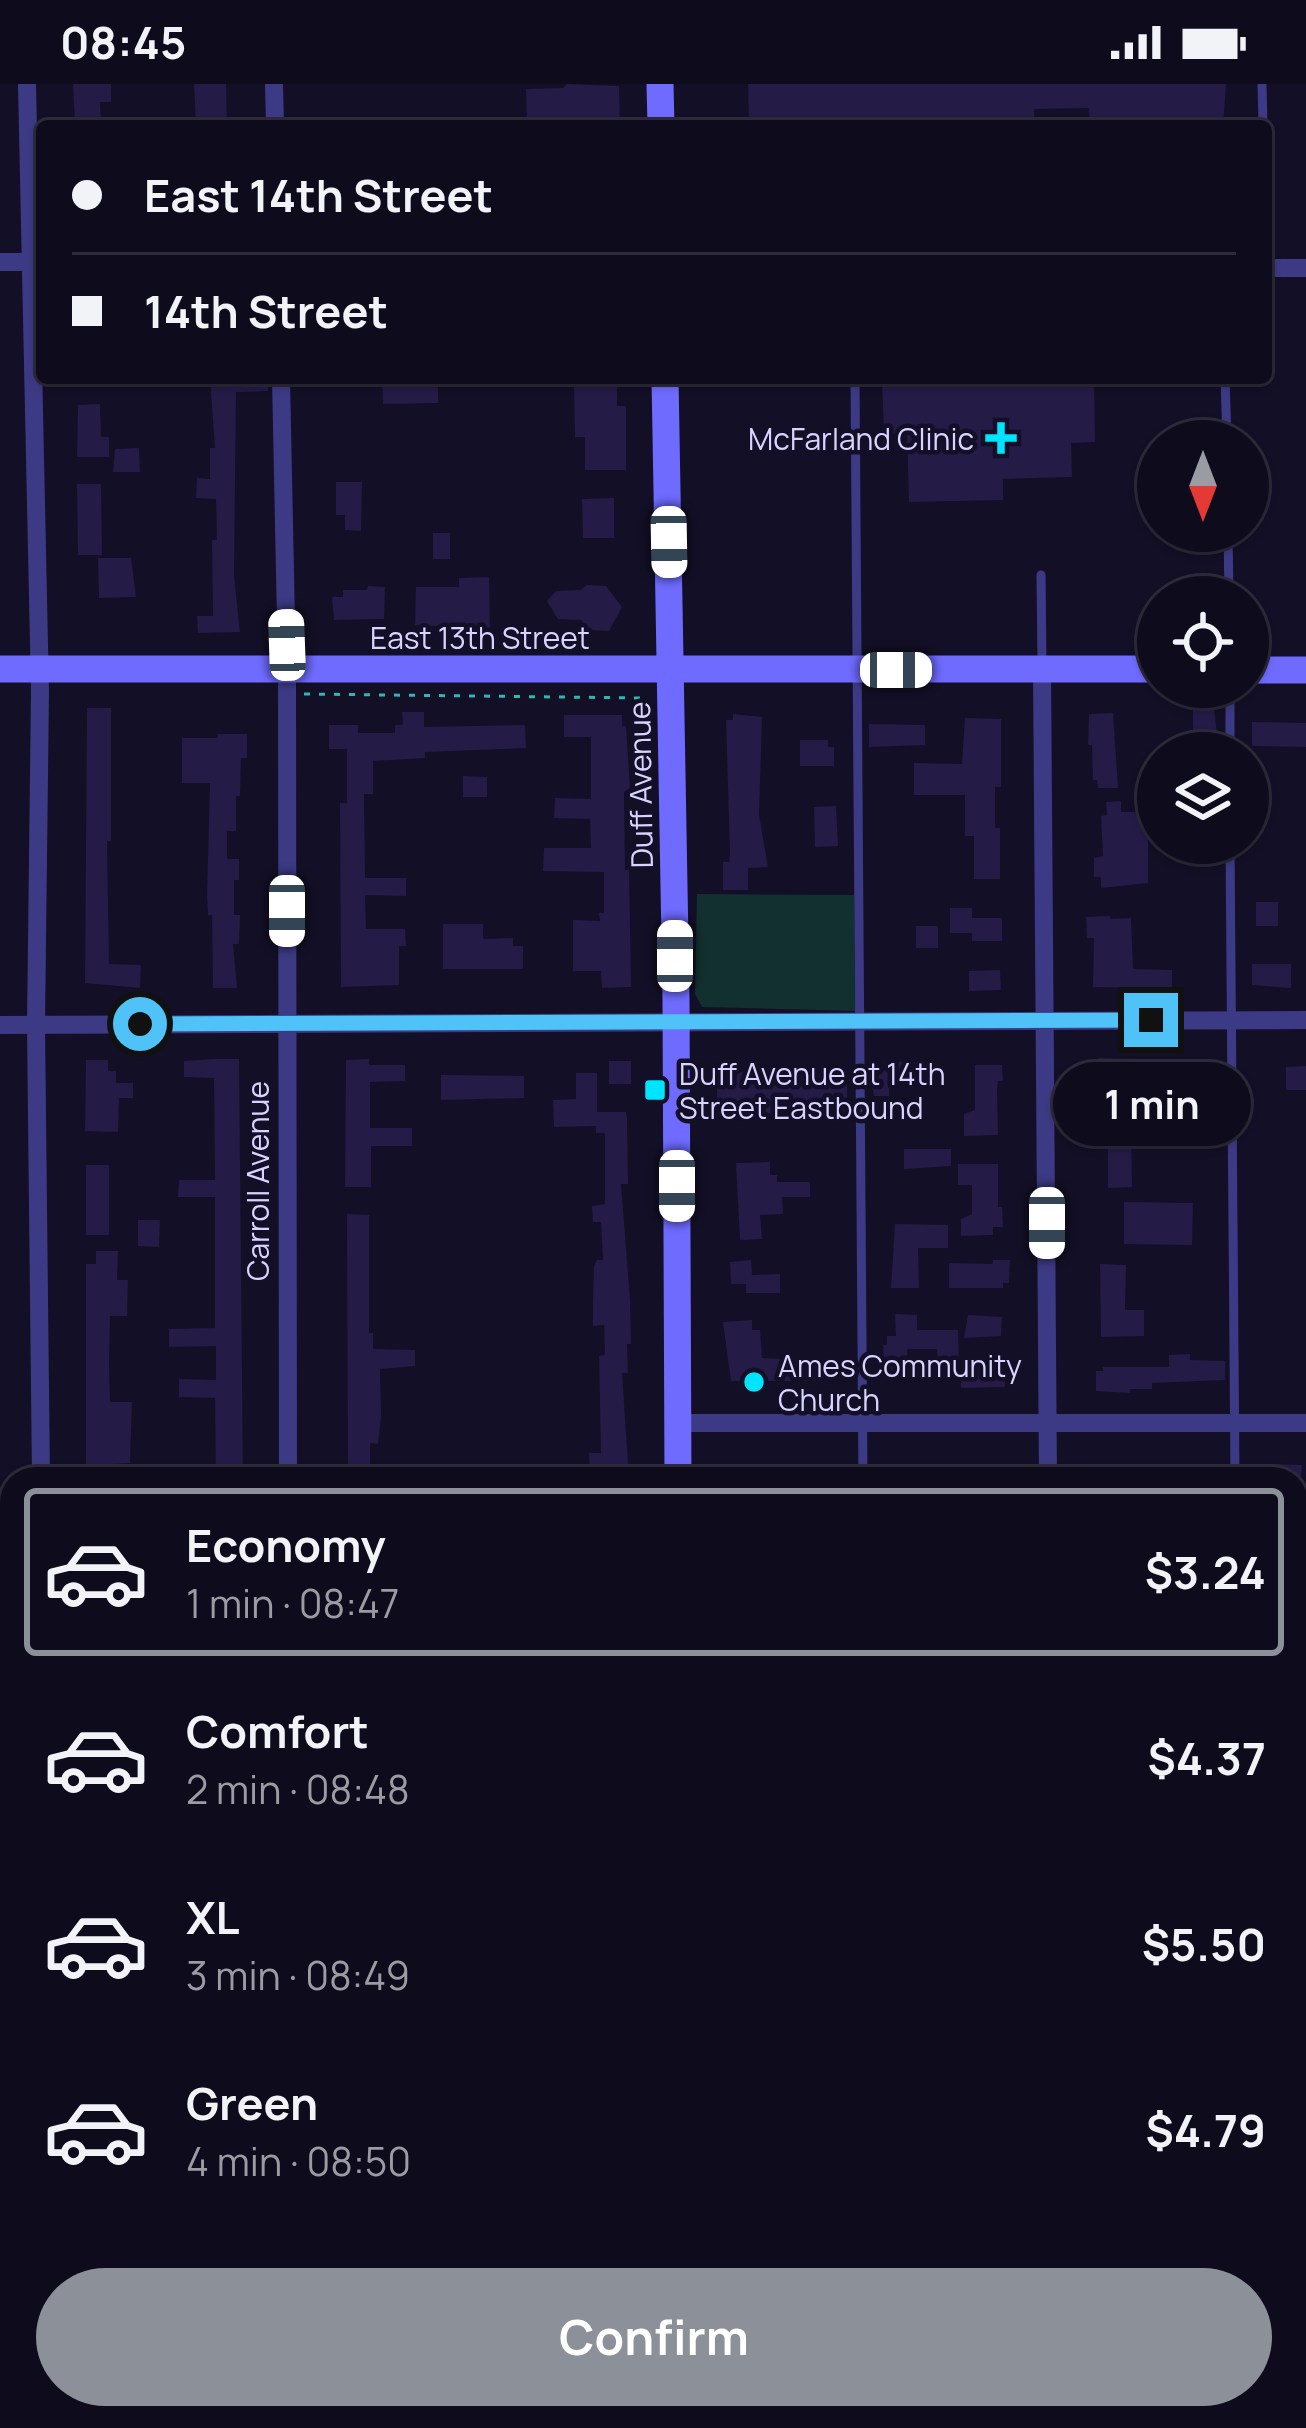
<!DOCTYPE html>
<html lang="en">
<head>
<meta charset="utf-8">
<style>
	body { margin:0; font-family:Manrope,sans-serif; background:#171425; color:#f1f3f6; height:100vh; display:flex; flex-direction:column; font-size:45px; white-space:nowrap }
	* { box-sizing:border-box; margin:0 }
	p { font-size:39px; color:#9b9ba3 }
	.icon { flex:none; width:66px; height:66px; fill:none; stroke:currentColor; stroke-width:2; stroke-linecap:round; stroke-linejoin:round }
	.map { position:relative; flex:1; overflow:hidden }
	.side { position:absolute; left:0px; top:1383px; width:1308px; height:963px; display:flex; flex-direction:column; background:#0e0b1c; border-radius:36px 36px 0 0; box-shadow:0 3px 9px #0004,0 0 0 3px #2e2b3b }
	.side>* { flex:none }
	.guide { position:absolute; left:36px; top:36px; width:1236px; height:264px; border-radius:12px; box-shadow:0 3px 9px #0004,0 0 0 3px #2e2b3b; display:grid; align-content:center; height:264px; padding:0 36px; background:#0e0b1c }
	.needle { width:78px; rotate:180deg }
	.fabs { position:absolute; left:1137px; top:336px; display:grid; gap:24px }
	.fabs a { display:grid; place-items:center; width:132px; height:132px; border-radius:50%; background:#0e0b1c; box-shadow:0 3px 9px #0004,0 0 0 3px #2e2b3b; font-size:60px }
	.end { position:absolute; width:54px; height:54px; margin:-27px; border:15px solid #4fc3f7; background:#111; box-shadow:0 0 0 6px #111 }
	.from { border-radius:50% }
	.bubble { position:absolute; height:84px; border-radius:42px; background:#0e0b1c; box-shadow:0 3px 9px #0004,0 0 0 3px #2e2b3b; font-size:39px; font-weight:700; line-height:84px; text-align:center }
	.car { position:absolute; width:36px; height:72px; margin:-36px -18px; border-radius:15px; box-shadow:0 0 9px 3px #0007; background:linear-gradient(#fff 24%,#345 0 40%,#fff 0 76%,#345 0 86%,#fff 0) }
	.guide b { display:flex; align-items:center; gap:42px; height:114px; font-size:45px }
	.guide b+b { border-top:3px solid #2e2b3b }
	.guide i { width:30px; height:30px; background:#f1f3f6 }
	ul { padding:21px 0 0; list-style:none }
	li { display:flex; align-items:center; gap:36px; height:168px; margin:0 24px 18px; padding:0 12px; border:6px solid transparent; border-radius:12px }
	li div { flex:1 }
	li b { display:block; font-size:45px }
	li em { font-style:normal; font-weight:700 }
	li.selected { border-color:#8c9099 }
	li>.icon { width:108px; height:108px; stroke-width:1.5 }
	.action { display:flex; gap:24px; margin-top:auto; padding:24px 36px }
	.action a { flex:1; height:138px; border-radius:72px; background:#8c9099; color:#fff; font-size:48px; font-weight:700; line-height:138px; text-align:center }
	.status { display:flex; justify-content:space-between; align-items:center; height:84px; padding:0 60px; background:#0e0b1c; direction:ltr }
	.status svg { height:33px; fill:currentColor }
	.map>svg:first-child { display:block }
</style>
</head>
<body>
<div class="status"><b>08:45</b><svg viewBox="0 0 49 12"><path d="M0 12V9h3v3zM5 12V6h3v6zM10 12V3h3v9zM15 12V0h3v12zM26 1h20v11H26zM47 4h2v5h-2z"/></svg></div>
<div class="map">
<svg width="1306" height="2344" viewBox="0 0 1306 2344">
	<rect width="100%" height="100%" fill="#130f26"/>
	<g fill="#12302f">
		<polygon points="697,810 854,811 855,927 702,923 695,910"/>
		<polygon points="1306,2277 1306,2344 1240,2344 1240,2334 1296,2334 1296,2281"/>
	</g>
	<g fill="#241b47">
		<polygon points="73,0 111,0 111,18 100,18 101,42 75,42"/>
		<polygon points="194,0 226,0 227,42 196,42"/>
		<polygon points="567,0 619,2 620,42 527,42 526,5 563,4"/>
		<polygon points="748,0 1226,0 1223,42 1090,42 1089,24 1034,25 1034,42 749,42"/>
		<polygon points="210,294 268,294 268,307 236,308 234,492 240,548 198,549 197,532 213,532 212,456 217,456 216,415 196,414 197,394 210,395 210,364 215,364"/>
		<polygon points="382,294 438,294 438,319 383,320"/>
		<polygon points="909,294 1094,294 1095,358 1071,359 1072,393 1003,395 1003,416 909,418 907,349 884,350 882,298 909,298"/>
		<polygon points="617,302 617,322 626,322 626,386 585,386 585,353 575,353 574,303"/>
		<polygon points="100,320 101,353 109,353 109,373 77,373 78,321"/>
		<polygon points="139,364 140,388 113,388 115,365"/>
		<polygon points="336,398 362,398 361,447 345,446 345,431 336,431"/>
		<polygon points="77,400 101,400 102,471 78,471"/>
		<polygon points="614,414 614,454 583,454 582,415"/>
		<rect x="433" y="449" width="17" height="26"/>
		<polygon points="98,474 131,474 136,513 99,514"/>
		<polygon points="489,493 490,545 415,541 416,503 459,503 459,494"/>
		<polygon points="587,501 606,502 622,523 609,547 587,546 581,536 558,535 547,517 556,507 580,506"/>
		<polygon points="368,502 385,503 384,535 334,536 332,513 343,513 343,506 367,506"/>
		<polygon points="87,624 111,624 111,757 107,757 109,880 141,881 140,904 85,899"/>
		<polygon points="1193,624 1214,624 1218,660 1193,661"/>
		<polygon points="402,628 424,628 424,643 525,641 526,664 425,668 425,674 373,677 373,710 364,710 365,794 406,794 406,812 365,811 366,845 405,845 406,862 399,862 399,901 341,903 340,719 347,719 347,665 329,665 329,641 358,641 358,649 395,649 395,641 403,641"/>
		<polygon points="1113,629 1118,704 1098,704 1097,696 1093,696 1092,661 1088,661 1089,630"/>
		<polygon points="733,630 762,633 759,731 768,783 748,784 748,806 723,806 723,778 729,778 730,770 726,636 733,636"/>
		<polygon points="564,631 622,631 622,642 626,642 630,704 624,708 625,786 629,786 631,903 602,904 601,887 573,887 573,836 600,837 599,829 604,829 604,788 543,787 544,764 591,764 590,735 554,734 555,714 591,715 591,653 564,653"/>
		<polygon points="965,634 1001,635 1001,703 995,703 995,744 1000,744 1000,795 974,795 974,752 965,752 965,711 914,711 914,679 962,680"/>
		<polygon points="1252,638 1306,639 1306,663 1252,662"/>
		<polygon points="869,640 925,641 925,661 869,663"/>
		<polygon points="218,650 247,650 247,674 241,674 240,712 236,712 236,747 227,747 227,775 239,775 239,796 234,796 234,831 240,831 239,860 233,860 237,904 213,904 212,831 208,831 207,812 210,699 182,699 182,654 218,654"/>
		<polygon points="800,656 828,656 828,663 834,663 834,682 800,682"/>
		<polygon points="463,692 487,693 487,713 463,713"/>
		<polygon points="1121,717 1121,728 1158,728 1158,752 1148,753 1148,799 1101,804 1101,793 1094,793 1094,774 1103,772 1101,732 1107,731 1106,718"/>
		<polygon points="836,722 838,762 815,763 814,723"/>
		<rect x="1256" y="818" width="22" height="24"/>
		<polygon points="950,824 972,824 972,834 1002,834 1002,857 972,857 972,849 950,849"/>
		<polygon points="1110,832 1110,835 1131,834 1133,885 1172,886 1172,909 1138,910 1138,904 1093,903 1094,854 1087,854 1086,833"/>
		<polygon points="443,840 483,840 483,855 513,854 513,862 523,862 523,885 443,885"/>
		<rect x="916" y="842" width="22" height="22"/>
		<polygon points="1252,880 1291,880 1291,904 1252,901"/>
		<polygon points="1000,886 1001,906 969,907 969,887"/>
		<polygon points="1098,974 1141,975 1141,993 1098,993"/>
		<polygon points="214,975 239,975 243,1395 216,1395 215,1314 179,1313 179,1295 216,1296 216,1262 169,1263 169,1245 215,1244 215,1113 178,1113 179,1096 215,1096 214,994 184,993 184,977"/>
		<polygon points="369,975 369,981 405,981 405,997 370,998 370,1044 412,1044 412,1062 371,1062 371,1103 345,1103 346,976"/>
		<polygon points="86,976 108,976 108,987 116,987 116,999 133,999 133,1014 119,1014 118,1048 85,1047"/>
		<rect x="609" y="977" width="22" height="23"/>
		<polygon points="884,978 917,978 917,1001 889,1001 889,1012 874,1012 869,987 884,987"/>
		<polygon points="975,981 1002,981 1003,997 998,997 997,1005 998,1051 964,1052 964,1030 975,1026"/>
		<polygon points="1184,981 1223,981 1223,1003 1185,1004"/>
		<polygon points="1306,982 1306,1006 1286,1006 1286,983"/>
		<polygon points="717,988 847,989 847,1029 717,1030"/>
		<polygon points="576,989 597,989 597,1028 626,1028 627,1033 628,1100 621,1100 630,1216 631,1260 627,1260 628,1289 622,1289 629,1394 590,1394 589,1369 601,1369 599,1272 605,1271 604,1241 593,1242 593,1217 594,1182 597,1176 603,1176 601,1138 593,1138 592,1122 605,1120 605,1049 596,1049 596,1042 554,1043 553,1016 576,1015"/>
		<polygon points="441,991 524,992 524,1014 441,1016"/>
		<polygon points="1113,1031 1131,1032 1132,1103 1108,1104 1108,1062 1100,1062 1099,1035 1113,1035"/>
		<polygon points="904,1065 951,1065 951,1082 904,1085"/>
		<polygon points="770,1078 770,1091 777,1091 777,1098 810,1098 810,1113 782,1113 783,1130 760,1131 762,1155 740,1156 736,1079"/>
		<polygon points="958,1080 998,1080 998,1123 1002,1123 1003,1143 993,1143 993,1151 961,1152 961,1135 972,1130 972,1101 958,1101"/>
		<rect x="86" y="1081" width="23" height="70"/>
		<polygon points="1124,1118 1193,1119 1192,1161 1124,1160"/>
		<polygon points="347,1130 369,1131 369,1249 373,1249 373,1265 415,1266 415,1282 380,1285 381,1333 378,1360 370,1359 370,1395 348,1395"/>
		<polygon points="138,1136 160,1136 159,1163 138,1162"/>
		<polygon points="895,1140 948,1141 948,1164 918,1164 919,1204 891,1204"/>
		<polygon points="96,1167 118,1167 117,1196 128,1196 127,1232 110,1232 109,1280 110,1318 132,1318 130,1379 110,1380 110,1395 86,1395 86,1180 96,1180"/>
		<polygon points="751,1176 752,1191 780,1190 780,1209 746,1209 746,1200 731,1200 730,1178"/>
		<polygon points="993,1176 1010,1176 1009,1199 1003,1199 1003,1204 949,1204 949,1179 993,1180"/>
		<polygon points="1100,1180 1126,1181 1125,1226 1144,1226 1144,1252 1101,1253"/>
		<polygon points="895,1230 917,1231 917,1246 958,1246 959,1286 938,1286 937,1265 907,1265 907,1285 899,1285 899,1291 884,1291 883,1261 887,1261 887,1252 896,1252"/>
		<polygon points="968,1231 1002,1233 1001,1252 964,1254"/>
		<polygon points="752,1236 752,1246 760,1246 762,1274 823,1277 823,1297 731,1297 723,1238"/>
		<polygon points="1190,1270 1190,1276 1225,1277 1225,1296 1152,1299 1152,1305 1130,1305 1130,1309 1096,1307 1096,1287 1103,1287 1103,1283 1169,1283 1169,1271"/>
		<polygon points="1005,1281 1005,1303 961,1304 961,1282"/>
		<polygon points="1271,1380 1302,1381 1301,1395 1271,1395"/>
	</g>
	<g fill="none" stroke-linecap="round" stroke-linejoin="round">
		<polyline stroke="#2fb8b0" stroke-width="3" stroke-dasharray="6 9" stroke-linecap="butt" points="304,610 644,614"/>
		<g stroke="#3d3a85" stroke-width="9">
			<polyline points="1262,0 1263,42"/>
			<polyline points="855,294 863,1395"/>
			<polyline points="1225,294 1227,357"/>
			<polyline points="1228,447 1229,513"/>
			<polyline points="1041,491 1042,579"/>
			<polyline points="1230,603 1230,669"/>
			<polyline points="1230,759 1235,1395"/>
		</g>
		<g stroke="#3d3a85" stroke-width="18">
			<polyline points="27,0 40,607 36,941 41,1395"/>
			<polyline points="274,0 275,42"/>
			<polyline points="0,178 42,178"/>
			<polyline points="1266,184 1306,184"/>
			<polyline points="281,294 287,586 288,1395"/>
			<polyline points="1042,585 1048,1395"/>
			<polyline points="0,941 1306,936"/>
			<polyline points="677,1339 1306,1339"/>
			<polyline points="0,1713 12,1713"/>
			<polyline points="1296,1727 1306,1727"/>
			<polyline points="0,2000 12,2004"/>
			<polyline points="1296,2034 1306,2034"/>
			<polyline points="0,2312 12,2320"/>
			<polyline points="33,2334 48,2344"/>
			<polyline points="1054,2334 1054,2344"/>
		</g>
		<g stroke="#6f6bff" stroke-width="27">
			<polyline points="660,0 661,42"/>
			<polyline points="665,294 676,915 678,1395"/>
			<polyline points="0,585 1158,585"/>
			<polyline points="1248,586 1306,586"/>
			<polyline points="681,2334 681,2344"/>
		</g>
	</g>
	<g fill="none" stroke-linecap="round" stroke-linejoin="round">
		<polyline stroke="#4fc3f7" stroke-width="15" points="140,940 1151,936"/>
	</g>
	<g fill="#00e5ff" stroke="#130f26" stroke-width="4.5">
		<path d="M995 336h12v12h12v12h-12v12h-12v-12h-12v-12h12z"/>
		<rect x="643" y="994" width="24" height="24" rx="6"/>
		<circle cx="754" cy="1298" r="12"/>
	</g>
	<g text-anchor="middle" dominant-baseline="central" stroke-width="9" stroke-linejoin="round" paint-order="stroke">
		<g font-size="30" fill="#d9d4ff" stroke="#130f26" text-anchor="start">
			<text x="974" y="354" text-anchor="end">McFarland Clinic</text>
			<text x="679" y="989">Duff Avenue at 14th<tspan x="679" dy="34">Street Eastbound</tspan></text>
			<text x="778" y="1281">Ames Community<tspan x="778" dy="34">Church</tspan></text>
		</g>
		<g font-size="30" fill="#d9d4ff" stroke="#130f26">
			<text x="480" y="553">East 13th Street</text>
			<text transform="translate(640 701) rotate(-91)">Duff Avenue</text>
			<text transform="translate(257 1097) rotate(-90)">Carroll Avenue</text>
		</g>
	</g>
</svg>
<div class="fabs">
<a><svg class="needle" viewBox="-14 -14 28 28"><path d="M0-13l5 13h-10z" fill="#e53935"/><path d="M0 13l5-13h-10z" fill="#9b9ba3"/></svg></a>
<a><svg class="icon" aria-label="locate" viewBox="0 0 24 24"><circle cx="12" cy="12" r="6"/><path d="M12 2v4M12 18v4M2 12h4M18 12h4"/></svg></a>
<a><svg class="icon" aria-label="layers" viewBox="0 0 24 24"><path d="M12 4l9 5-9 5-9-5zM3 14l9 5 9-5"/></svg></a>
</div>
<i class="end from" style="left:140px;top:940px"></i>
<i class="end" style="left:1151px;top:936px"></i>
<div class="bubble" style="left:1053px;top:978px;width:198px">1 min</div>
<i class="car" style="left:669px;top:458px;rotate:179deg"></i>
<i class="car" style="left:287px;top:561px;rotate:358deg"></i>
<i class="car" style="left:896px;top:586px;rotate:90deg"></i>
<i class="car" style="left:287px;top:827px;rotate:180deg"></i>
<i class="car" style="left:675px;top:872px;rotate:0deg"></i>
<i class="car" style="left:677px;top:1102px;rotate:180deg"></i>
<i class="car" style="left:1047px;top:1139px;rotate:180deg"></i>
<div class="guide">
<b><i class="from"></i>East 14th Street</b>
<b><i></i>14th Street</b>
</div>
<section class="side">
<ul>
<li class="selected"><svg class="icon" aria-label="car" viewBox="0 0 24 24"><path d="M5 17H2v-5l4-1 3-4h7l3 4 3 1v5h-3M9 17h6M6 11h13"/><circle cx="7" cy="17" r="2"/><circle cx="17" cy="17" r="2"/></svg><div><b>Economy</b><p>1 min · 08:47</p></div><em>$3.24</em></li>
<li><svg class="icon" aria-label="car" viewBox="0 0 24 24"><path d="M5 17H2v-5l4-1 3-4h7l3 4 3 1v5h-3M9 17h6M6 11h13"/><circle cx="7" cy="17" r="2"/><circle cx="17" cy="17" r="2"/></svg><div><b>Comfort</b><p>2 min · 08:48</p></div><em>$4.37</em></li>
<li><svg class="icon" aria-label="car" viewBox="0 0 24 24"><path d="M5 17H2v-5l4-1 3-4h7l3 4 3 1v5h-3M9 17h6M6 11h13"/><circle cx="7" cy="17" r="2"/><circle cx="17" cy="17" r="2"/></svg><div><b>XL</b><p>3 min · 08:49</p></div><em>$5.50</em></li>
<li><svg class="icon" aria-label="car" viewBox="0 0 24 24"><path d="M5 17H2v-5l4-1 3-4h7l3 4 3 1v5h-3M9 17h6M6 11h13"/><circle cx="7" cy="17" r="2"/><circle cx="17" cy="17" r="2"/></svg><div><b>Green</b><p>4 min · 08:50</p></div><em>$4.79</em></li>
</ul>
<div class="action"><a>Confirm</a></div>
</section>
</div>
</body>
</html>
